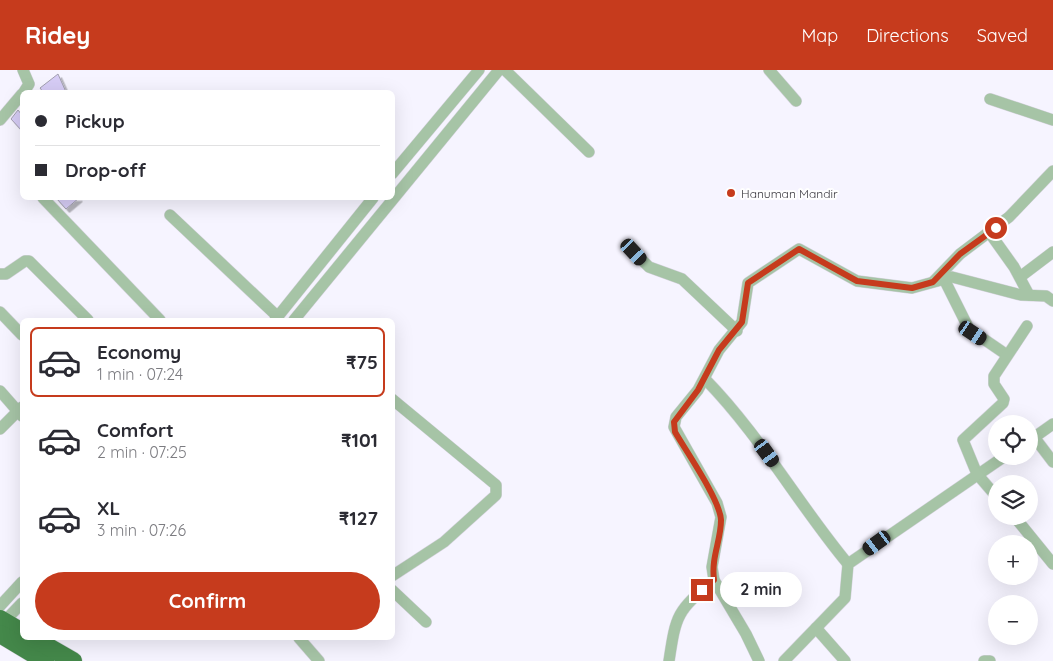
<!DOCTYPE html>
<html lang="en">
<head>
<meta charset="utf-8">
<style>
	body { margin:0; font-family:Quicksand,sans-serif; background:#f7f7f7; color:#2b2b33; height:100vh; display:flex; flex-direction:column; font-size:19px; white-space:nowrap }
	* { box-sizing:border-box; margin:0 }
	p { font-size:16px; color:#7c7c81 }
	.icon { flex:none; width:28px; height:28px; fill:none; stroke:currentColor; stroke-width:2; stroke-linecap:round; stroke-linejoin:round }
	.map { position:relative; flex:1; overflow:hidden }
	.details { position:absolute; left:20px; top:248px; width:375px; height:322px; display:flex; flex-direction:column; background:#fff; border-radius:8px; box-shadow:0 5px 20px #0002 }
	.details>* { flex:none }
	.guide { position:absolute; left:20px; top:20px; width:375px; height:110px; border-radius:8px; box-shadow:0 5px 20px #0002; display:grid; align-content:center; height:110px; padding:0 15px; background:#fff }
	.tools { position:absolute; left:988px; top:345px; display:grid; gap:10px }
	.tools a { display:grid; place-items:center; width:50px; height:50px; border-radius:50%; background:#fff; box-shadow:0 5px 20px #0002; font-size:25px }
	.end { position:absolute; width:22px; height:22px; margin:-11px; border:6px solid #c63b1d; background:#fff; box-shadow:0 0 0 2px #fff }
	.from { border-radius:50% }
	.bubble { position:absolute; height:35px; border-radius:18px; background:#fff; box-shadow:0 5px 20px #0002; font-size:16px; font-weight:800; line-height:35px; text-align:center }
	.car { position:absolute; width:15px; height:30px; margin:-15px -8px; border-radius:6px; box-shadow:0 0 4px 1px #0007; background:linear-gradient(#222 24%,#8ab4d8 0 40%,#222 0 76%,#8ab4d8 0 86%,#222 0) }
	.guide b { display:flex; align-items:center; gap:18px; height:48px; font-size:19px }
	.guide b+b { border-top:1px solid #e1e1e2 }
	.guide i { width:12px; height:12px; background:#2b2b33 }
	ul { padding:9px 0 0; list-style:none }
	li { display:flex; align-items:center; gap:15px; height:70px; margin:0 10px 8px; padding:0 5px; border:2px solid transparent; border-radius:8px }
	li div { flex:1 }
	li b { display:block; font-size:19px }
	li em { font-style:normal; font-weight:800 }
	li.active { border-color:#c63b1d }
	li>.icon { width:45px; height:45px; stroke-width:1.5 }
	.button { display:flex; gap:10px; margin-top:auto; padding:10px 15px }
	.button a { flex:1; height:58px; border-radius:30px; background:#c63b1d; color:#fff; font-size:20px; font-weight:800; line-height:58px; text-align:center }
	header { display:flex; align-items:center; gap:30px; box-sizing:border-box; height:70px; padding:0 25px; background:#c63b1d; color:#fff }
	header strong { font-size:24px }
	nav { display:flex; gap:28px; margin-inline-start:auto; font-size:18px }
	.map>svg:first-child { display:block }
</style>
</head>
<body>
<header>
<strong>Ridey</strong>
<nav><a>Map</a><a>Directions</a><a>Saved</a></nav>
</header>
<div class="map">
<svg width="1053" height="591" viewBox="0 0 1053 591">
	<defs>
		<filter id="shadow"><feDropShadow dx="3.5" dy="3.5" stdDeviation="0" flood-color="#0004"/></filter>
	</defs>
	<rect width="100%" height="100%" fill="#f6f4ff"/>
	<g fill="#d6ccf5" stroke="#a29faf" filter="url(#shadow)">
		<polygon points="58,4 66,22 43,22 40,18"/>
		<polygon points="18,40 22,45 22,61 11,49"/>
		<polygon points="56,128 79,128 66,139"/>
	</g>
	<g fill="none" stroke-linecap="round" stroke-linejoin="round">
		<g stroke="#d4d2dc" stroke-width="12">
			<g id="minor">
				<polyline points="23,0 29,14 24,22"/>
				<polyline points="505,0 589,82"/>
				<polyline points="769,0 796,31"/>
				<polyline points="990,29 1053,50"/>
				<polyline points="0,50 22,24"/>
				<polyline points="392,104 479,0"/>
				<polyline points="43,128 160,250"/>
				<polyline points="170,145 278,247"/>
				<polyline points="989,162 1014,197 1029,225"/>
				<polyline points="634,182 649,197 682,209 737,261"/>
				<polyline points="0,204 6,204 25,191 29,191 88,250"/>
				<polyline points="1020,207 1053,182"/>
				<polyline points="944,209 969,259 1007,285"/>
				<polyline points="934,211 960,184 1009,147 1053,101"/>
				<polyline points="0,242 22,265"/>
				<polyline points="275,250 373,128"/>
				<polyline points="294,250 499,0"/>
				<path d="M705 309C760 365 798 434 848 494"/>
				<polyline points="0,321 22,346"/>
				<polyline points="392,329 496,415 496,425 444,472 392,506"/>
				<polyline points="0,359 22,337"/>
				<polyline points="1034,367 1053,392"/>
				<polyline points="1029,371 1053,354"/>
				<polyline points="996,426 977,404 963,370 1003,333 1004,329 994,314 994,306 1027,256"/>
				<polyline points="1014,446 1053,494"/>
				<polyline points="392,520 426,552"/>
				<polyline points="0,536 22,512"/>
				<polyline points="1,555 22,533"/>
				<polyline points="816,558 845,591"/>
				<polyline points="299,568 319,591"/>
				<path d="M669 591C676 544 677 541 714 510"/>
				<polyline points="759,591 746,564 714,510 712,497 721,447 717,433 674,357 676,347 698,320 719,280 742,252 748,213 799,179 857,211 912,218 952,207 1021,225 1046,226 1053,231"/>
				<polyline points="784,591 845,528 848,494 1005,386"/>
				<polyline points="984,591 990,591"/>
			</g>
		</g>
		<g stroke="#d4d2dc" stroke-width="19">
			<g id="highway">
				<polyline points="0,549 22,562"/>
				<polyline points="0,564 45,591"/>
				<polyline points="33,568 73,591"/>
			</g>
		</g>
		<use href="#minor" stroke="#a6c4a6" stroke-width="11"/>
		<use href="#highway" stroke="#44884a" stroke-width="18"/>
	</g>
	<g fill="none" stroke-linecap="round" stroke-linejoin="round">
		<path stroke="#c63b1d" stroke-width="6" d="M702 520 714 510C711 487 721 471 721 450 720 430 686 381 675 362L674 352 698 320 719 280 742 252 748 213 799 179 857 211 912 218 933 212 960 184 996 158"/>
	</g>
	<circle fill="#c63b1d" stroke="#fff" stroke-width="2" cx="731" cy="123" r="5"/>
	<g text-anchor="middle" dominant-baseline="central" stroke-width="4" stroke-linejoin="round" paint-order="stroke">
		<g font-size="12" fill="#3a383f" stroke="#fff" text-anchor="start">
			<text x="741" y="123">Hanuman Mandir</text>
		</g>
	</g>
</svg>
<div class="tools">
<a><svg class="icon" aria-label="locate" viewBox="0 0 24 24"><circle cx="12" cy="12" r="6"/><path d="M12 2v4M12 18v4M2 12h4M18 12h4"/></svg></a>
<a><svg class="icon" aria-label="layers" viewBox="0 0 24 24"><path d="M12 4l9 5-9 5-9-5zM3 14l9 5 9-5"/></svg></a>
<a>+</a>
<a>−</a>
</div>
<i class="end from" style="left:996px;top:158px"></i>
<i class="end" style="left:702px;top:520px"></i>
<div class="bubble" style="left:720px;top:502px;width:82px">2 min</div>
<i class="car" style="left:634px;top:182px;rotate:137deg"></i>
<i class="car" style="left:973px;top:263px;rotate:124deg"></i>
<i class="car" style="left:767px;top:383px;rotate:144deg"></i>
<i class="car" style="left:877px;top:473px;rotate:234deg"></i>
<div class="guide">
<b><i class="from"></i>Pickup</b>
<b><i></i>Drop-off</b>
</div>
<section class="details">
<ul>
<li class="active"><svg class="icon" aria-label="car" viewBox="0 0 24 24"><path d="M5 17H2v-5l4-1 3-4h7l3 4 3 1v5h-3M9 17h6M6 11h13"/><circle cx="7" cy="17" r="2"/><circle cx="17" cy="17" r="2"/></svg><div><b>Economy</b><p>1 min · 07:24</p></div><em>₹75</em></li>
<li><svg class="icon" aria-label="car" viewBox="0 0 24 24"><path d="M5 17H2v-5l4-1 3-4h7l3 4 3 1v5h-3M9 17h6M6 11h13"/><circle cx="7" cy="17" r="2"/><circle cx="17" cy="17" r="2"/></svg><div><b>Comfort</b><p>2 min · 07:25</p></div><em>₹101</em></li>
<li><svg class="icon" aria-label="car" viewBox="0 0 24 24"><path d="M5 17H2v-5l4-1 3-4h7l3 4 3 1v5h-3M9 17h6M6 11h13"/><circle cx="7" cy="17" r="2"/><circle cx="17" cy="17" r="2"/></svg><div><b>XL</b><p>3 min · 07:26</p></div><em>₹127</em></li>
</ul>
<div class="button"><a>Confirm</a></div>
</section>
</div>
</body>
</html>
